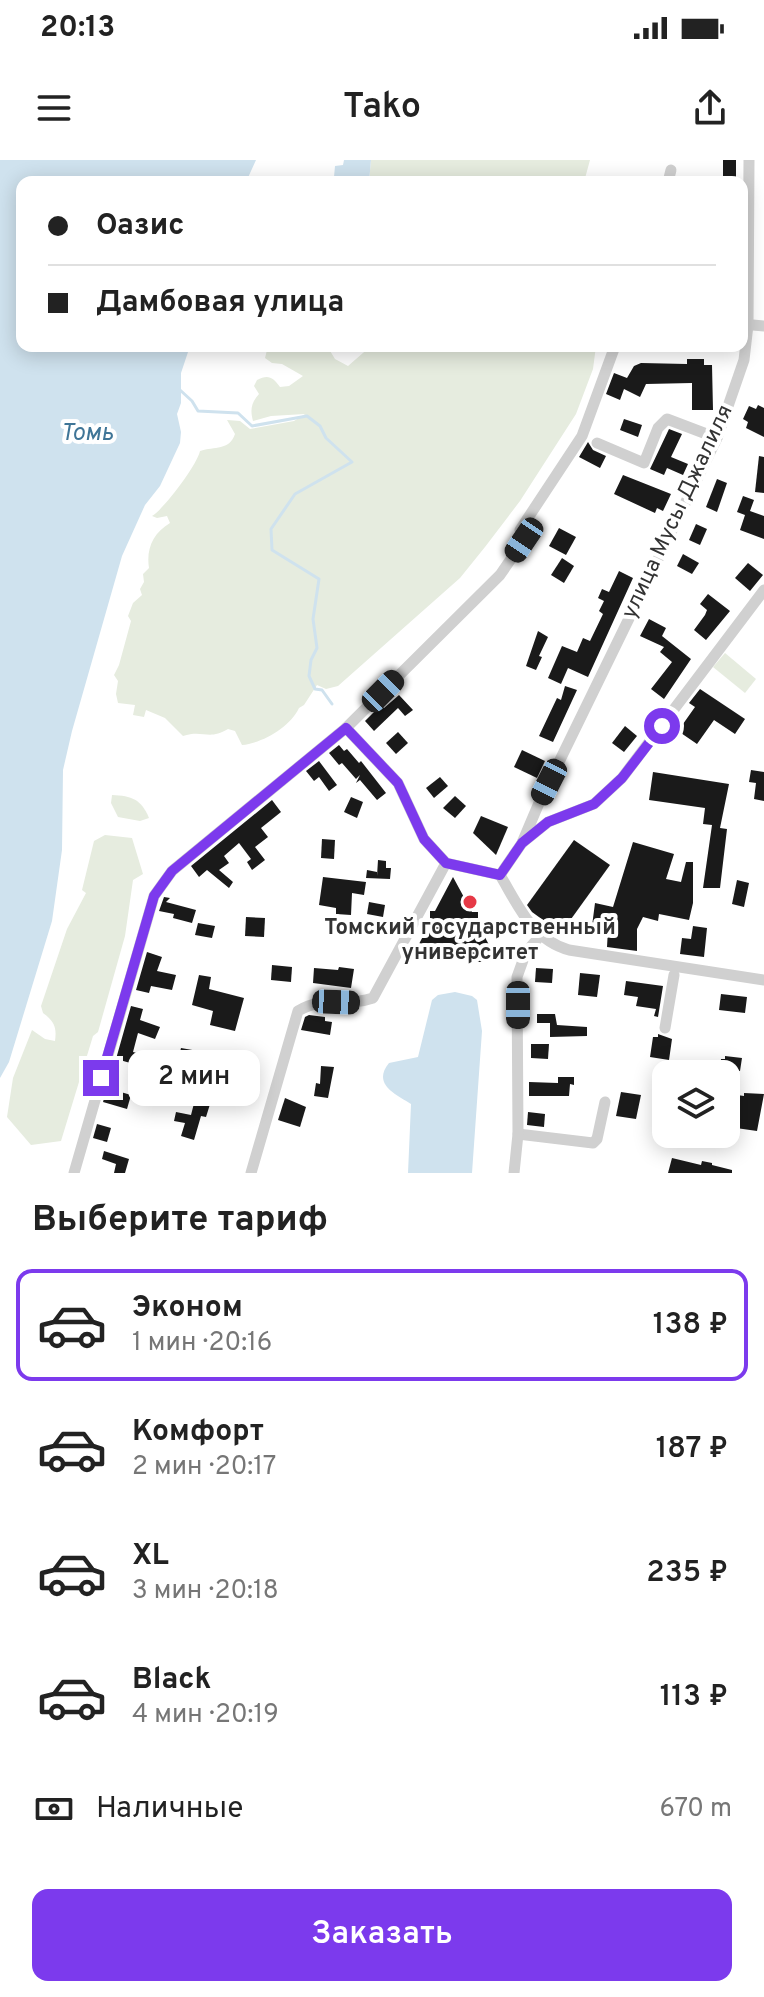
<!DOCTYPE html>
<html lang="ru">
<head>
<meta charset="utf-8">
<style>
	body { margin:0; font-family:Overpass,sans-serif; background:#f2f2f2; color:#222; height:100vh; display:flex; flex-direction:column; font-size:30px; white-space:nowrap }
	* { box-sizing:border-box; margin:0 }
	p { font-size:26px; color:#767676 }
	.icon { flex:none; width:44px; height:44px; fill:none; stroke:currentColor; stroke-width:2; stroke-linecap:round; stroke-linejoin:round }
	.map { position:relative; height:1013px; overflow:hidden }
	.panel { display:flex; flex-direction:column; background:#fff; flex:1 }
	.panel>* { flex:none }
	.banner { position:absolute; left:16px; top:16px; width:732px; height:176px; border-radius:16px; box-shadow:0 4px 20px #0003; display:grid; align-content:center; height:176px; padding:0 32px; background:#fff }
	.buttons { position:absolute; left:652px; top:900px; display:grid; gap:16px }
	.buttons a { display:grid; place-items:center; width:88px; height:88px; border-radius:16px; background:#fff; box-shadow:0 4px 20px #0003; font-size:40px }
	.end { position:absolute; width:36px; height:36px; margin:-18px; border:10px solid #7c3aed; background:#fff; box-shadow:0 0 0 4px #fff }
	.from { border-radius:50% }
	.bubble { position:absolute; height:56px; border-radius:16px; background:#fff; box-shadow:0 4px 20px #0003; font-size:26px; font-weight:600; line-height:56px; text-align:center }
	.car { position:absolute; width:24px; height:48px; margin:-24px -12px; border-radius:10px; box-shadow:0 0 6px 2px #0007; background:linear-gradient(#222 24%,#8ab4d8 0 40%,#222 0 76%,#8ab4d8 0 86%,#222 0) }
	.banner b { display:flex; align-items:center; gap:28px; height:76px; font-size:30px }
	.banner b+b { border-top:2px solid #e0e0e0 }
	.banner i { width:20px; height:20px; background:#222 }
	ul { padding:0; list-style:none }
	li { display:flex; align-items:center; gap:24px; height:112px; margin:0 16px 12px; padding:0 16px; border:4px solid transparent; border-radius:16px }
	li div { flex:1 }
	li b { display:block; font-size:30px }
	li em { font-style:normal; font-weight:600 }
	li.current { border-color:#7c3aed }
	li>.icon { width:72px; height:72px; stroke-width:1.5 }
	h2 { padding:0 32px; font-size:36px; line-height:96px }
	.pay { display:flex; align-items:center; gap:20px; height:88px; padding:0 32px; font-size:30px }
	.pay p { margin-inline-start:auto }
	.cta { display:flex; gap:16px; margin-top:auto; padding:16px 32px }
	.cta a { flex:1; height:92px; border-radius:16px; background:#7c3aed; color:#fff; font-size:32px; font-weight:600; line-height:92px; text-align:center }
	.status { display:flex; justify-content:space-between; align-items:center; height:56px; padding:0 40px; background:#fff; direction:ltr }
	.status svg { height:22px; fill:currentColor }
	header { display:flex; justify-content:space-between; align-items:center; height:104px; padding:0 32px; background:#fff; font-size:36px; font-weight:600 }
	.map>svg:first-child { display:block }
</style>
</head>
<body>
<div class="status"><b>20:13</b><svg viewBox="0 0 49 12"><path d="M0 12V9h3v3zM5 12V6h3v6zM10 12V3h3v9zM15 12V0h3v12zM26 1h20v11H26zM47 4h2v5h-2z"/></svg></div>
<header><svg class="icon" aria-label="menu" viewBox="0 0 24 24"><path d="M4 6h16M4 12h16M4 18h16"/></svg>Tako<svg class="icon" aria-label="share" viewBox="0 0 24 24"><path d="M12 15V3M7 8l5-5 5 5M5 13v7h14v-7"/></svg></header>
<div class="map">
<svg width="764" height="1013" viewBox="0 0 764 1013">
	<rect width="100%" height="100%" fill="#fff"/>
	<g fill="#e6ecdf">
		<polygon points="371,0 590,0 584,22 369,22"/>
		<path d="M268 186H327L335 199 348 206 371 186H596L593 209 576 254 520 341 485 387 460 418 338 526 326 529 317 525 304 545 299 548C290 567 263 583 242 585L235 571 228 569C208 581 203 569 183 576L165 558 146 550 144 557 133 555 135 545 118 543 116 534 118 521 114 515 119 505 131 461 128 456 133 443 142 435 140 429 144 422 143 414 149 408C146 389 153 373 170 363L167 356 157 358 152 356C164 349 197 305 200 291 215 286 229 291 235 274L227 260 240 261 250 269 294 261 305 254 271 256 253 261C250 250 251 243 259 234L254 226 257 220C268 214 273 217 280 227L289 226 303 216 282 204 272 203 265 198Z"/>
		<polygon points="725,493 756,519 745,533 713,507"/>
		<path d="M112 635C132 636 141 639 149 658L140 661 118 657 111 643Z"/>
		<path d="M105 675 132 678 143 714 133 720 125 776 98 872 93 876 61 981 31 985 7 957 13 918 32 870 45 879 55 881C57 867 54 861 43 853L41 846 67 769 86 733 82 730 94 681Z"/>
	</g>
	<g fill="#cfe2ee">
		<polygon points="0,0 256,0 246,22 22,22 22,186 190,186 181,213 181,243 177,254 181,272 180,283 160,326 145,345 122,396 72,571 63,610 62,690 52,761 9,902 0,918"/>
		<polygon points="344,0 371,0 369,22 341,22 334,17 335,6 343,5"/>
		<path d="M455 832 472 836 477 840 482 871 472 1013H408L411 944C395 934 372 924 389 903L418 897 432 840 438 835Z"/>
	</g>
	<g fill="none" stroke-linecap="round" stroke-linejoin="round">
		<polyline stroke="#cfe2ee" stroke-width="3" points="180,230 192,241 198,251 238,253 252,266 307,256 320,266 326,278 352,302 295,334 271,369 272,390 319,419 313,459 317,488 311,500 309,516 315,529 322,530 332,544"/>
	</g>
	<g fill="#1a1a1a">
		<rect x="723" y="0" width="13" height="22"/>
		<polygon points="687,199 704,199 704,205 712,205 713,250 692,250 692,223 646,224 640,237 624,229 620,240 606,234 614,213 627,218 634,206 641,203 687,204"/>
		<polygon points="758,245 764,248 764,277 746,268 748,262 743,259 749,246 756,249"/>
		<polygon points="624,259 642,265 638,277 620,270"/>
		<polygon points="669,269 682,274 671,297 688,304 683,315 667,308 664,315 650,309"/>
		<polygon points="588,282 593,290 606,296 600,308 579,297"/>
		<polygon points="759,296 764,297 764,333 755,332"/>
		<polygon points="623,315 671,334 663,351 657,348 655,353 614,334"/>
		<polygon points="717,319 727,323 717,352 706,347"/>
		<polygon points="743,336 754,340 750,351 764,356 764,379 740,370 745,355 737,352"/>
		<polygon points="696,364 707,369 700,385 689,380"/>
		<polygon points="559,368 576,377 566,395 549,386"/>
		<polygon points="683,394 699,403 692,414 677,406"/>
		<polygon points="562,398 574,406 564,423 551,415"/>
		<polygon points="748,403 763,415 750,431 735,418"/>
		<polygon points="619,411 633,418 588,517 568,508 561,524 548,518 562,486 577,492 583,478 590,481 603,454 599,451 604,441 598,438 602,429 609,432"/>
		<polygon points="708,434 730,451 706,480 694,470 705,455 707,450 700,444"/>
		<polygon points="649,459 666,468 662,476 691,499 664,539 651,529 672,502 660,492 664,487 640,476"/>
		<polygon points="538,471 548,477 539,496 542,497 536,510 526,506"/>
		<polygon points="565,526 577,530 553,582 539,576 557,538 561,540"/>
		<polygon points="700,529 745,559 735,574 714,560 697,584 678,571 695,547 689,543"/>
		<polygon points="399,535 413,550 405,556 398,548 374,571 365,561 381,545 384,548"/>
		<polygon points="625,566 637,576 624,592 612,583"/>
		<polygon points="398,572 408,583 396,594 386,583"/>
		<polygon points="339,585 344,591 347,589 359,603 361,601 386,633 377,640 360,620 356,623 360,615 356,619 342,603 339,605 329,593"/>
		<polygon points="522,590 545,601 537,618 514,607"/>
		<polygon points="319,601 337,625 329,631 319,617 314,621 306,611"/>
		<polygon points="751,610 764,612 764,641 754,639 756,623 749,622"/>
		<polygon points="653,612 729,624 720,668 727,669 720,728 703,728 712,665 703,664 705,648 649,640"/>
		<polygon points="440,617 448,626 434,638 426,628"/>
		<polygon points="455,636 466,646 455,658 443,648"/>
		<polygon points="351,637 363,642 357,658 344,652"/>
		<polygon points="272,640 281,652 261,668 268,677 255,687 265,700 252,710 247,702 251,699 239,683 224,696 229,703 219,710 233,722 229,728 207,710 199,717 191,706"/>
		<polygon points="481,656 508,667 496,695 473,673"/>
		<polygon points="322,679 335,680 334,699 321,698"/>
		<polygon points="574,680 610,705 561,773 532,752 527,745"/>
		<polygon points="633,682 674,694 666,719 681,722 686,702 693,702 693,743 689,760 659,754 658,761 643,757 637,769 637,791 607,787 608,769 592,766 595,743 613,747"/>
		<polygon points="378,700 386,701 386,708 391,708 390,719 366,718 367,710 377,712 377,716"/>
		<polygon points="323,717 366,722 364,735 352,733 351,755 336,754 336,748 319,745"/>
		<polygon points="453,717 472,752 478,752 478,764 498,802 465,802 459,785 450,785 443,801 410,801 430,763 430,751 435,751"/>
		<polygon points="737,720 749,723 744,747 732,744"/>
		<polygon points="164,737 170,738 166,742 196,750 192,763 173,758 174,754 159,751"/>
		<polygon points="369,742 385,745 383,757 367,754"/>
		<polygon points="246,757 265,758 264,777 245,776"/>
		<polygon points="198,763 215,766 212,778 195,775"/>
		<polygon points="693,766 707,768 704,797 680,794 682,778 691,779"/>
		<polygon points="147,792 162,797 157,811 176,815 172,830 151,826 149,833 136,830"/>
		<polygon points="272,805 292,807 291,822 271,820"/>
		<polygon points="339,807 354,809 351,828 313,823 314,808 338,810"/>
		<polygon points="536,808 553,809 552,823 535,822"/>
		<polygon points="580,813 600,815 597,837 578,835"/>
		<polygon points="199,815 211,817 209,829 244,838 235,871 210,865 213,851 192,845"/>
		<polygon points="626,821 663,826 658,857 654,856 656,849 636,846 638,837 624,835"/>
		<polygon points="721,834 747,837 745,853 719,850"/>
		<polygon points="131,846 143,849 140,860 160,867 155,879 138,873 133,892 137,893 134,904 116,899"/>
		<polygon points="537,854 555,854 557,865 587,867 587,876 550,877 550,863 537,863"/>
		<polygon points="309,855 325,857 325,861 332,862 330,875 301,870 305,857"/>
		<polygon points="658,874 672,879 669,900 650,897 653,877 658,877"/>
		<polygon points="531,884 549,884 548,899 531,898"/>
		<polygon points="181,888 198,891 194,909 177,905"/>
		<polygon points="725,896 742,898 740,911 720,909 721,899 725,899"/>
		<polygon points="321,906 334,907 328,938 314,936 316,923 320,924"/>
		<polygon points="558,917 574,917 574,925 570,924 569,936 529,936 529,922 558,923"/>
		<polygon points="200,920 216,925 206,957 201,956 194,980 181,976 185,963 174,961 176,952 191,955"/>
		<polygon points="143,921 179,930 177,940 140,932"/>
		<polygon points="107,928 131,935 127,949 103,942"/>
		<polygon points="621,932 641,935 636,959 616,956"/>
		<polygon points="744,933 764,934 757,971 736,968 739,945 730,944 730,934 744,936"/>
		<polygon points="285,938 306,947 300,967 278,960"/>
		<polygon points="528,952 545,954 544,967 527,965"/>
		<polygon points="97,964 111,968 107,982 93,978"/>
		<polygon points="104,991 129,999 125,1013 114,1013 116,1004 102,999"/>
		<polygon points="672,998 701,1005 702,1001 712,1003 712,1005 732,1010 732,1013 668,1013"/>
	</g>
	<g fill="none" stroke-linecap="round" stroke-linejoin="round">
		<g stroke="#d0d0d0" stroke-width="11">
			<polyline points="668,22 671,10"/>
			<polyline points="742,164 764,166"/>
			<polyline points="597,283 644,303 658,268 667,259 717,278"/>
			<polyline points="520,370 582,276 615,186"/>
			<path d="M346 568 398 623 424 679 446 703 500 715C518 745 532 780 569 790L764 820"/>
			<polyline points="522,683 539,643 717,278 744,200 748,165 749,0"/>
			<polyline points="500,715 522,683 548,662 594,644 622,618 764,430"/>
			<polyline points="665,868 674,815"/>
			<polyline points="518,974 593,983 597,979 605,942"/>
			<polyline points="74,1013 154,736 172,711 346,568 500,415 524,380"/>
			<path d="M251 1013 298 851C325 835 344 848 373 838L446 703"/>
			<polyline points="514,1013 518,974 517,817 526,792 540,776"/>
		</g>
	</g>
	<g fill="none" stroke-linecap="round" stroke-linejoin="round">
		<polyline stroke="#7c3aed" stroke-width="10" points="101,918 154,736 172,711 346,568 398,623 424,679 446,703 500,715 522,683 548,662 594,644 622,618 662,566"/>
	</g>
	<circle fill="#e63946" stroke="#fff" stroke-width="3" cx="470" cy="742" r="8"/>
	<g text-anchor="middle" dominant-baseline="central" stroke-width="8" stroke-linejoin="round" paint-order="stroke">
		<g font-size="22" fill="#333" stroke="#fff">
			<text transform="translate(678 352) rotate(-65)">улица Мусы Джалиля</text>
		</g>
		<g font-size="22" font-weight="bold" fill="#333" stroke="#fff">
			<text x="470" y="768">Томский государственный<tspan x="470" dy="25">университет</tspan></text>
		</g>
		<g font-size="24" font-style="italic" fill="#3f7597" stroke="#fff">
			<text x="87" y="274">Томь</text>
		</g>
	</g>
</svg>
<div class="buttons">
<a><svg class="icon" aria-label="layers" viewBox="0 0 24 24"><path d="M12 4l9 5-9 5-9-5zM3 14l9 5 9-5"/></svg></a>
</div>
<i class="end from" style="left:662px;top:566px"></i>
<i class="end" style="left:101px;top:918px"></i>
<div class="bubble" style="left:128px;top:890px;width:132px">2 мин</div>
<i class="car" style="left:524px;top:380px;rotate:214deg"></i>
<i class="car" style="left:383px;top:531px;rotate:45deg"></i>
<i class="car" style="left:549px;top:622px;rotate:207deg"></i>
<i class="car" style="left:336px;top:842px;rotate:92deg"></i>
<i class="car" style="left:518px;top:845px;rotate:180deg"></i>
<div class="banner">
<b><i class="from"></i>Оазис</b>
<b><i></i>Дамбовая улица</b>
</div>
</div>
<section class="panel">
<h2>Выберите тариф</h2>
<ul>
<li class="current"><svg class="icon" aria-label="car" viewBox="0 0 24 24"><path d="M5 17H2v-5l4-1 3-4h7l3 4 3 1v5h-3M9 17h6M6 11h13"/><circle cx="7" cy="17" r="2"/><circle cx="17" cy="17" r="2"/></svg><div><b>Эконом</b><p>1 мин · 20:16</p></div><em>138 ₽</em></li>
<li><svg class="icon" aria-label="car" viewBox="0 0 24 24"><path d="M5 17H2v-5l4-1 3-4h7l3 4 3 1v5h-3M9 17h6M6 11h13"/><circle cx="7" cy="17" r="2"/><circle cx="17" cy="17" r="2"/></svg><div><b>Комфорт</b><p>2 мин · 20:17</p></div><em>187 ₽</em></li>
<li><svg class="icon" aria-label="car" viewBox="0 0 24 24"><path d="M5 17H2v-5l4-1 3-4h7l3 4 3 1v5h-3M9 17h6M6 11h13"/><circle cx="7" cy="17" r="2"/><circle cx="17" cy="17" r="2"/></svg><div><b>XL</b><p>3 мин · 20:18</p></div><em>235 ₽</em></li>
<li><svg class="icon" aria-label="car" viewBox="0 0 24 24"><path d="M5 17H2v-5l4-1 3-4h7l3 4 3 1v5h-3M9 17h6M6 11h13"/><circle cx="7" cy="17" r="2"/><circle cx="17" cy="17" r="2"/></svg><div><b>Black</b><p>4 мин · 20:19</p></div><em>113 ₽</em></li>
</ul>
<div class="pay"><svg class="icon" aria-label="cash" viewBox="0 0 24 24"><path d="M3 7h18v10H3z"/><circle cx="12" cy="12" r="2"/></svg>Наличные<p>670 m</p></div>
<div class="cta"><a>Заказать</a></div>
</section>
</body>
</html>
